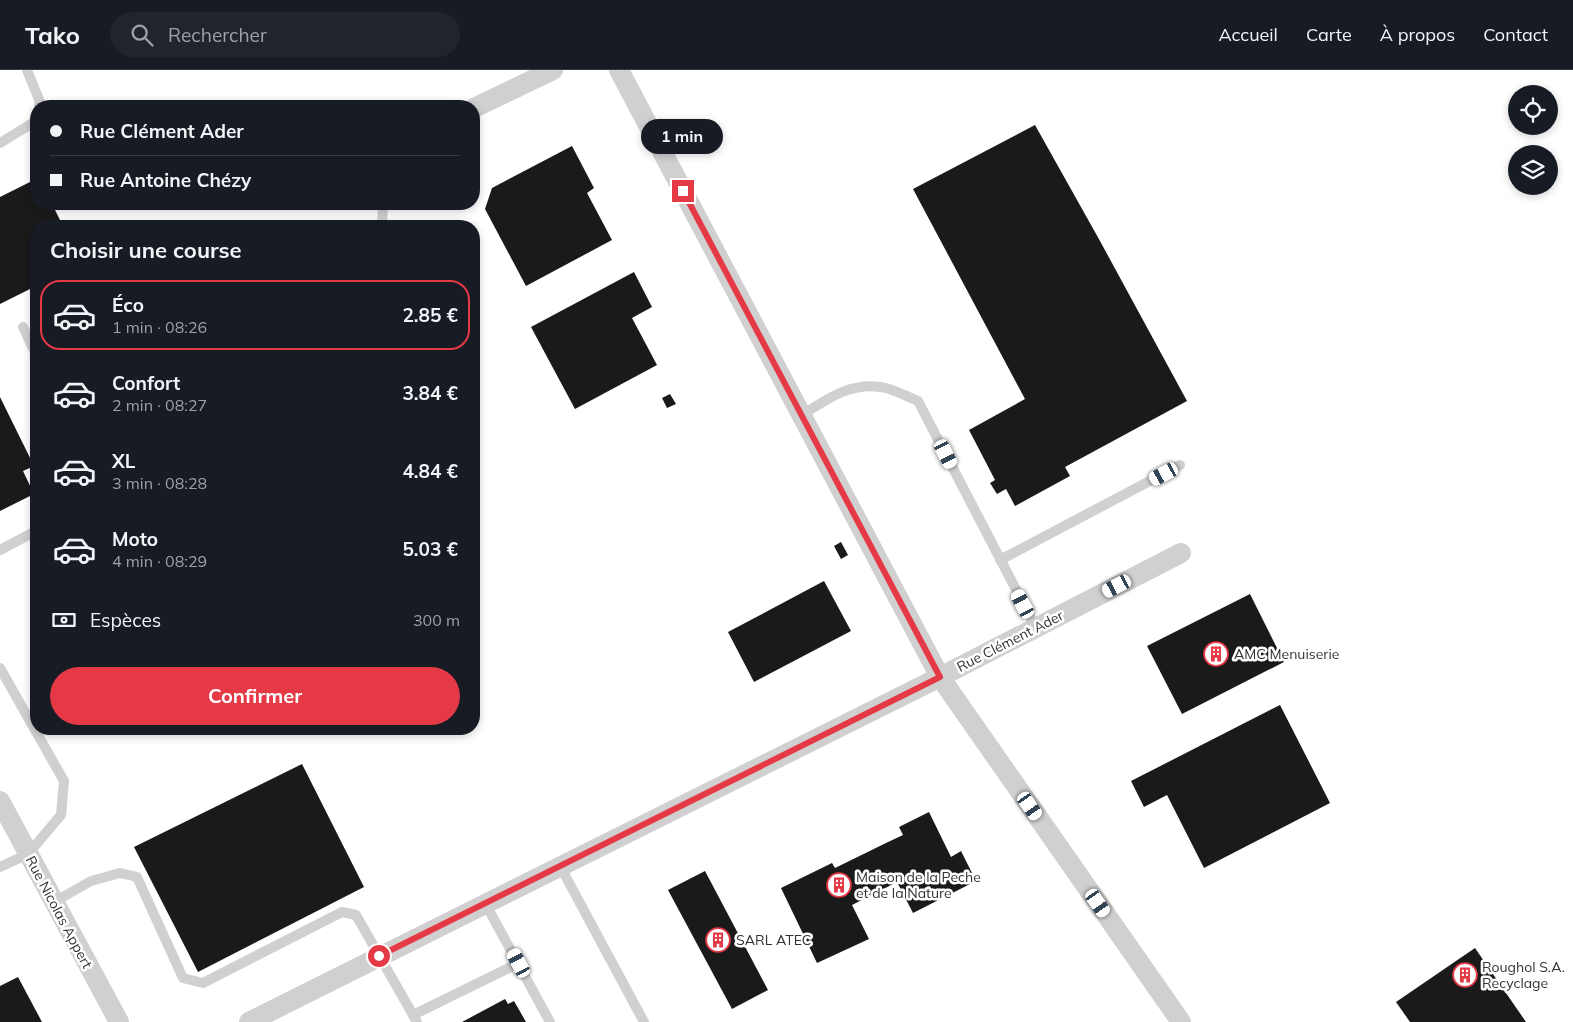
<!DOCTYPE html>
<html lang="fr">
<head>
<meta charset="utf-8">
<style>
	body { margin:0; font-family:Mulish,sans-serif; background:#20242c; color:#f1f3f6; height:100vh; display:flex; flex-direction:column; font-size:19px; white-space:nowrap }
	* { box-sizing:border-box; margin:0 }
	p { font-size:16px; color:#9ea1a6 }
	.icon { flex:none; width:28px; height:28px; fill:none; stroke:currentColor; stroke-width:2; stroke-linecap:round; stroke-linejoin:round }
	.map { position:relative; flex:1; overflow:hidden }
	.details { position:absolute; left:30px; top:150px; width:450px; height:515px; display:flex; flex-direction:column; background:#171b24; border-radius:20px; box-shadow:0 2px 8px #0003 }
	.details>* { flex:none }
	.guide { position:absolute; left:30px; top:30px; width:450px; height:110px; border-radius:20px; box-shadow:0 2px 8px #0003; display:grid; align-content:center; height:110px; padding:0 20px; background:#171b24 }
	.tools { position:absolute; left:1508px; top:15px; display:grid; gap:10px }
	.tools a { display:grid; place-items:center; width:50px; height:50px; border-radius:50%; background:#171b24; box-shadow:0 2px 8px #0003; font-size:25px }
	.end { position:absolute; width:22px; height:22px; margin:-11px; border:6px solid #e63946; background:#fff; box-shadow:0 0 0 2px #fff }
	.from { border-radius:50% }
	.bubble { position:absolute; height:35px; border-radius:18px; background:#171b24; box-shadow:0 2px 8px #0003; font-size:16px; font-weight:700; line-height:35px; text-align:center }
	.car { position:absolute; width:15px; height:30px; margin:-15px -8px; border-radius:6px; box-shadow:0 0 4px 1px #0007; background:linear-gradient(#fff 24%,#345 0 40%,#fff 0 76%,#345 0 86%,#fff 0) }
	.guide b { display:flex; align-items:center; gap:18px; height:48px; font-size:19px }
	.guide b+b { border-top:1px solid #363941 }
	.guide i { width:12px; height:12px; background:#f1f3f6 }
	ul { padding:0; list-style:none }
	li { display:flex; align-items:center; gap:15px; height:70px; margin:0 10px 8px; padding:0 10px; border:2px solid transparent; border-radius:20px }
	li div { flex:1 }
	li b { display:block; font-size:19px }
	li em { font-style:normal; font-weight:700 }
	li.active { border-color:#e63946 }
	li>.icon { width:45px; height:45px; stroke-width:1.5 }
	h2 { padding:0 20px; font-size:22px; line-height:60px }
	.pay { display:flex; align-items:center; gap:12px; height:55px; padding:0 20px; font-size:19px }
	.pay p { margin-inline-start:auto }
	.primary-button { display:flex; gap:10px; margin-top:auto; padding:10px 20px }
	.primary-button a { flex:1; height:58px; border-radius:30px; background:#e63946; color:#fff; font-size:20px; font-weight:700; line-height:58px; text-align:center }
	header { display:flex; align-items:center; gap:30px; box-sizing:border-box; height:70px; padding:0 25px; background:#171b24; border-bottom:1px solid #363941 }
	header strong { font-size:24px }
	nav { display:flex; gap:28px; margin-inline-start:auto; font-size:18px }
	.search { width:350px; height:45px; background:#20242c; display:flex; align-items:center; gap:12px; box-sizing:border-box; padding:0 18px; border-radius:28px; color:#9ea1a6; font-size:19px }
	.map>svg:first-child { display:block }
</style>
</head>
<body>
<header>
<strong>Tako</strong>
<div class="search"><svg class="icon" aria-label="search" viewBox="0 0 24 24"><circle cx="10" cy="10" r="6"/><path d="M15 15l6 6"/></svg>Rechercher</div>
<nav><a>Accueil</a><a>Carte</a><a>À propos</a><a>Contact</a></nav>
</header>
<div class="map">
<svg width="1573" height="952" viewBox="0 0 1573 952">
	<rect width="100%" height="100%" fill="#fff"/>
	<g fill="#1a1a1a">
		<polygon points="1035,55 1100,171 1187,331 1065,397 1070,406 1015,436 1006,419 997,424 990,413 995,410 969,360 1025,329 913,119"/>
		<polygon points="572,76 594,118 587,123 612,170 526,216 485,139 492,118"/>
		<polygon points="36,109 36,134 52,134 63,156 36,156 36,216 0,234 0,127"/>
		<polygon points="634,202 652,237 632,248 657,295 575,339 531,257"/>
		<polygon points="670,324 676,334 667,338 662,328"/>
		<polygon points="0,327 34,396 23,401 34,424 0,441"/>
		<polygon points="841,472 848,485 841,489 834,476"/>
		<polygon points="824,511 851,561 754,612 728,562"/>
		<polygon points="1250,524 1284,592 1182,644 1147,576"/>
		<polygon points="1280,635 1330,733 1204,798 1167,725 1144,737 1131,711"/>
		<polygon points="302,694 364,817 198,902 134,777"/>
		<polygon points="929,742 951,787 961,781 976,811 913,843 897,812 852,835 869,869 817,893 781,818 832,793 835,798 886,773 903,765 899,757"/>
		<polygon points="705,801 768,920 732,939 668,820"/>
		<polygon points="1475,878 1526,952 1410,952 1396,932"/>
		<polygon points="18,907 42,952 0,952 0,916"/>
		<polygon points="505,929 508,934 514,931 526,952 462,952"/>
	</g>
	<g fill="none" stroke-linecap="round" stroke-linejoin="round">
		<g stroke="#d0d0d0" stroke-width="10">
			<polyline points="27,0 40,32 39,36"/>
			<polyline points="0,73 36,51 36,48"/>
			<polyline points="382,156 383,134"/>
			<polyline points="23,257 36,285"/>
			<path d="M802 345C827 329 853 310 886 318 897 321 908 327 918 331L1036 558"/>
			<polyline points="0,480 36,461"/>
			<polyline points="1000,490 1180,395"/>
			<polyline points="0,598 64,711 61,745 28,784 0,797"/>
			<polyline points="560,796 644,952"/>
			<polyline points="54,832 91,811 120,803 137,807 183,908 203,913 342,842 356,845 417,952"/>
			<polyline points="485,833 550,952"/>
			<polyline points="413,945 519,893"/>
		</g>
		<g stroke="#d0d0d0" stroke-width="20">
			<polyline points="619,0 940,607 1181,952"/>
			<polyline points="474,38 553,0"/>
			<polyline points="0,731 119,952"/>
			<polyline points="249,952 940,607 1181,483"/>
		</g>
	</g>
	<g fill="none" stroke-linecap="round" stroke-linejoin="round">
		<polyline stroke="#e63946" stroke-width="6" points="379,886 940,607 683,121"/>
	</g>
	<defs>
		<g id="building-ring" transform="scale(1.25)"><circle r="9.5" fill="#fff" stroke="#e63946" stroke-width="1.5"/><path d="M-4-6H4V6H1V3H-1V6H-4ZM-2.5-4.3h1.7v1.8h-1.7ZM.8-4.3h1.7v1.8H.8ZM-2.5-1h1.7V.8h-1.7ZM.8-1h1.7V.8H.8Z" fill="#e63946"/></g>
	</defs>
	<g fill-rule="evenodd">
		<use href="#building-ring" x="1216" y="584"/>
		<use href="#building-ring" x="839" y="815"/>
		<use href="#building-ring" x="718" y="870"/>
		<use href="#building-ring" x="1465" y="905"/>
	</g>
	<g text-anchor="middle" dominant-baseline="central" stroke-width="5" stroke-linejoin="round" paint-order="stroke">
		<g font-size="14" fill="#333" stroke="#fff">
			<text transform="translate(1010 571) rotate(-27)">Rue Clément Ader</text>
			<text transform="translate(59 842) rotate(62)">Rue Nicolas Appert</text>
		</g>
		<g font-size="14" fill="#333" stroke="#fff" text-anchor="start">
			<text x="1234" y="584">AMC Menuiserie</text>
			<text x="856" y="807">Maison de la Peche<tspan x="856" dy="16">et de la Nature</tspan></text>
			<text x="736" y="870">SARL ATEC</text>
			<text x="1482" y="897">Roughol S.A.<tspan x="1482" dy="16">Recyclage</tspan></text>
		</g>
	</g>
</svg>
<div class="tools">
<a><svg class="icon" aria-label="locate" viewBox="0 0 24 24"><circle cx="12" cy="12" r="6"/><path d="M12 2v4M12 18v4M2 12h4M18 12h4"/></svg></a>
<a><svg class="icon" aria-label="layers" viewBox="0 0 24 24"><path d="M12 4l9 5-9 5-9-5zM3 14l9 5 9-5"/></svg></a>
</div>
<i class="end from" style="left:379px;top:886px"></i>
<i class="end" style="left:683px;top:121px"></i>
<div class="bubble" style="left:641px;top:49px;width:82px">1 min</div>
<i class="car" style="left:946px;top:384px;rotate:153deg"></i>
<i class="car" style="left:1164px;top:404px;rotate:242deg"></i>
<i class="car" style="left:1117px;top:516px;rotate:243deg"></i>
<i class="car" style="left:1023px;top:534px;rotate:332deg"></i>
<i class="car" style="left:1030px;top:736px;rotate:145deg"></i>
<i class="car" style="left:1098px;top:833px;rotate:145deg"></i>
<i class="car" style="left:519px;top:893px;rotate:332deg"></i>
<div class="guide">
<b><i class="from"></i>Rue Clément Ader</b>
<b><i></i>Rue Antoine Chézy</b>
</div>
<section class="details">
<h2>Choisir une course</h2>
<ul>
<li class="active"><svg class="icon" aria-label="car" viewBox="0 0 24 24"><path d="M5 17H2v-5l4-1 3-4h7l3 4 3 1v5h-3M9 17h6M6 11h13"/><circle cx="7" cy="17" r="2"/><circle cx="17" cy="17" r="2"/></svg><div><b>Éco</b><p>1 min · 08:26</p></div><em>2.85 €</em></li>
<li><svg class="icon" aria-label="car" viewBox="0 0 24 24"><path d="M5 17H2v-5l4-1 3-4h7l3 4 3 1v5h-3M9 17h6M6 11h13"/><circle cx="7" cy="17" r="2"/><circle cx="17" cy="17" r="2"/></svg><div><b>Confort</b><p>2 min · 08:27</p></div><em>3.84 €</em></li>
<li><svg class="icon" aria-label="car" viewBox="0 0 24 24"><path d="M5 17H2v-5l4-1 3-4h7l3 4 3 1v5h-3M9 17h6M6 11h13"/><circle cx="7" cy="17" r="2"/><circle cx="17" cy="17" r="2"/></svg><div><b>XL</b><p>3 min · 08:28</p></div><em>4.84 €</em></li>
<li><svg class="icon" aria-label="car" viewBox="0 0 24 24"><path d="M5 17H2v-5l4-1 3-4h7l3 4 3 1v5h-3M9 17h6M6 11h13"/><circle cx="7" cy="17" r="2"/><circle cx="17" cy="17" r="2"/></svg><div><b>Moto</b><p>4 min · 08:29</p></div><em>5.03 €</em></li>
</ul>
<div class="pay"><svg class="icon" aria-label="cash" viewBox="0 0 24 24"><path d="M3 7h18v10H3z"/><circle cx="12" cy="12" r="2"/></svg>Espèces<p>300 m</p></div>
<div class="primary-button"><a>Confirmer</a></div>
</section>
</div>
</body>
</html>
